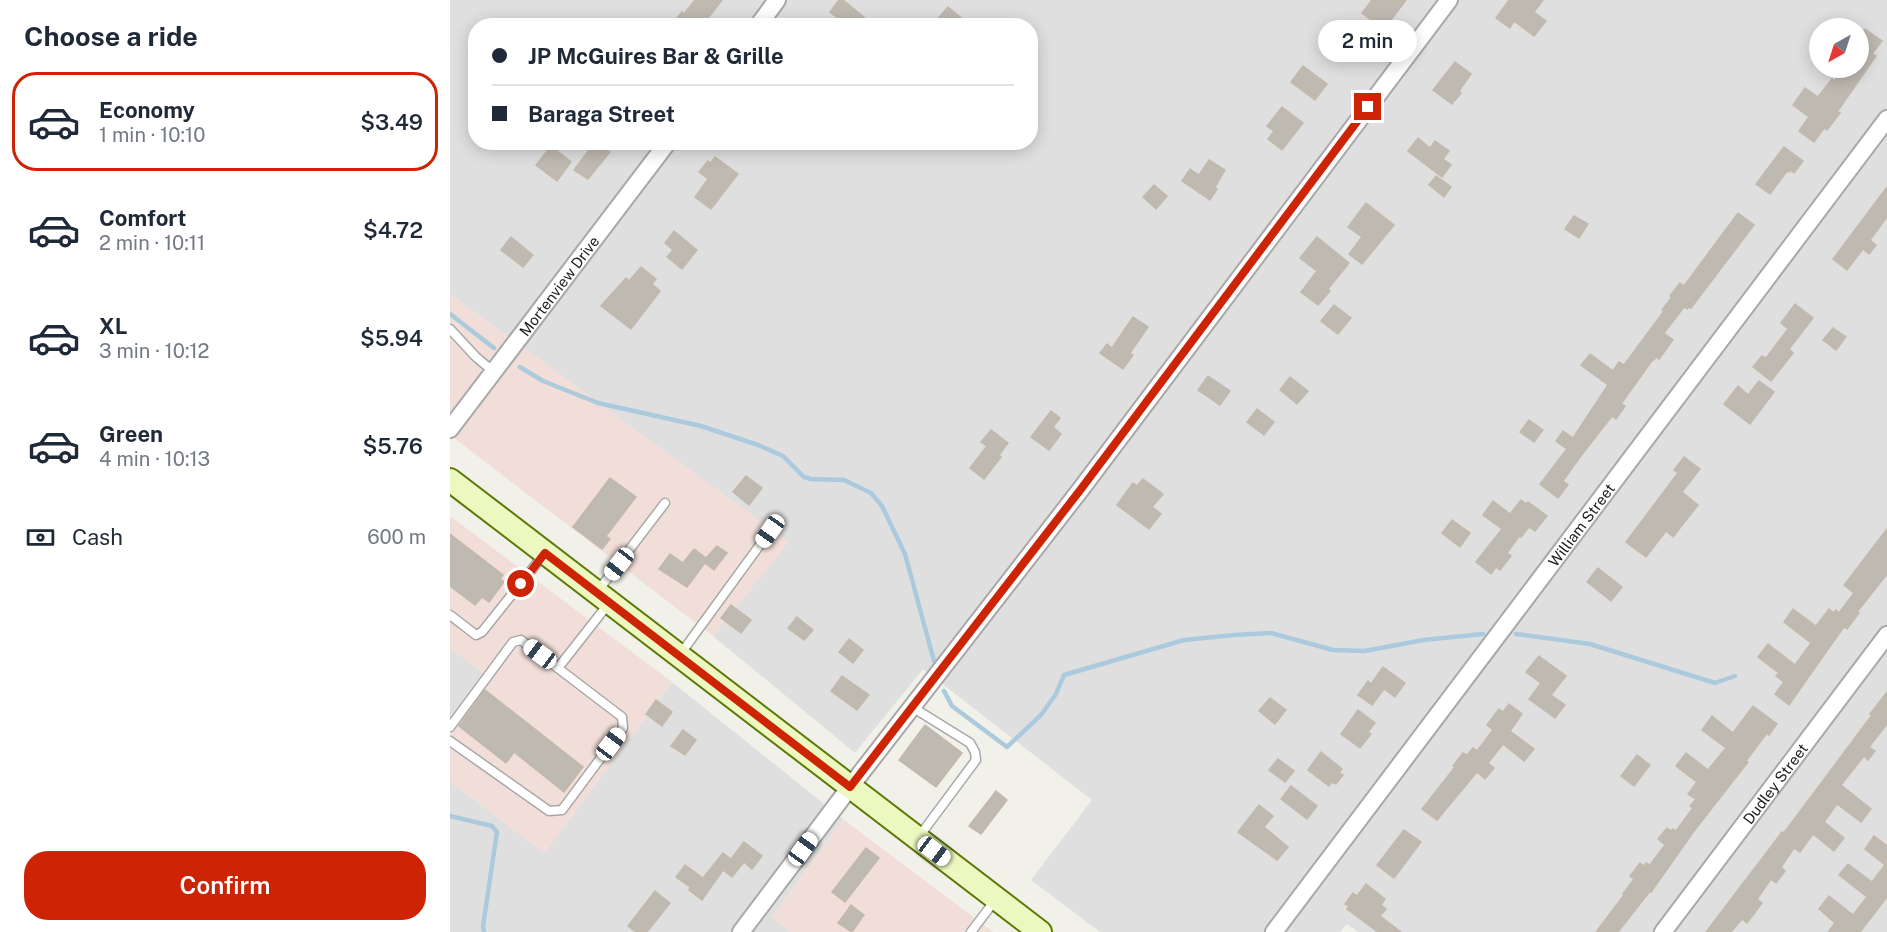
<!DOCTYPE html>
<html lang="en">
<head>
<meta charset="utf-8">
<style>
	body { margin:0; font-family:"Public Sans",sans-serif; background:#f6f6f7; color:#1f2937; height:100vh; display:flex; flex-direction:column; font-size:22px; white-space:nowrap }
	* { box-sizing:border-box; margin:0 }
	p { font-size:20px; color:#747a83 }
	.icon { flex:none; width:33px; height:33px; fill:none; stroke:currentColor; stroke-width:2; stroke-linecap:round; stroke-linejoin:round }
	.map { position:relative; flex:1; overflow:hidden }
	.sheet { display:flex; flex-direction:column; background:#fff; width:450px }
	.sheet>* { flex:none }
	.hud { position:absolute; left:18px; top:18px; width:570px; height:132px; border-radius:24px; box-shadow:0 3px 15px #0003; display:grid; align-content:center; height:132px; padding:0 24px; background:#fff }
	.needle { width:39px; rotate:219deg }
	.fabs { position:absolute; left:1359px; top:18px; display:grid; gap:12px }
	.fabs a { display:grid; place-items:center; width:60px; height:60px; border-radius:50%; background:#fff; box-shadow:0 3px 15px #0003; font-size:30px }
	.end { position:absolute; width:27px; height:27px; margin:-14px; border:8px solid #cd2406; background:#fff; box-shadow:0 0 0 3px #fff }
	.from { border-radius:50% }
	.bubble { position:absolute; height:42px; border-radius:21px; background:#fff; box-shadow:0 3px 15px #0003; font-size:20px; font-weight:600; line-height:42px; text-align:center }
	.car { position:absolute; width:18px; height:36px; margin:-18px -9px; border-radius:8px; box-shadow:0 0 4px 2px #0007; background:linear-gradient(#fff 24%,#345 0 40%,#fff 0 76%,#345 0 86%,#fff 0) }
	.hud b { display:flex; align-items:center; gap:21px; height:57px; font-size:22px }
	.hud b+b { border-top:2px solid #e0e1e3 }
	.hud i { width:15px; height:15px; background:#1f2937 }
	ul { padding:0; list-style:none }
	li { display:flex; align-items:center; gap:18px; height:99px; margin:0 12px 9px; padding:0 12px; border:3px solid transparent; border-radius:24px }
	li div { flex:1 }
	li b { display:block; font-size:22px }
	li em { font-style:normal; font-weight:600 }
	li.current { border-color:#cd2406 }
	li>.icon { width:54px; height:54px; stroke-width:1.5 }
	h2 { padding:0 24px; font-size:27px; line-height:72px }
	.pay { display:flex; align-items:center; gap:15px; height:66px; padding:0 24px; font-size:22px }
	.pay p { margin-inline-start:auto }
	.cta { display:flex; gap:12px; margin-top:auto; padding:12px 24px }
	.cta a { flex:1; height:69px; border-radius:24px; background:#cd2406; color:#fff; font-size:24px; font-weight:600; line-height:69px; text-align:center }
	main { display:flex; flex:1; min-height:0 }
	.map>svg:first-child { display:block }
</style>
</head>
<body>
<main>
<section class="sheet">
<h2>Choose a ride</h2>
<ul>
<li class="current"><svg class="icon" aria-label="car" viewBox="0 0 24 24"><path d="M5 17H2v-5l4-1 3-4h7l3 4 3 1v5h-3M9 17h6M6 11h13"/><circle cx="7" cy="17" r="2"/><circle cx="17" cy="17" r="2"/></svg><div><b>Economy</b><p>1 min · 10:10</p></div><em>$3.49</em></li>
<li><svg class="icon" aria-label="car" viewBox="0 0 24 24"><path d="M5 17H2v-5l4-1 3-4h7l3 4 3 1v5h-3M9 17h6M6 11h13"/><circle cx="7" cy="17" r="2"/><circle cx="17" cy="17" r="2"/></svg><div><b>Comfort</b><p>2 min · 10:11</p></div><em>$4.72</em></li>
<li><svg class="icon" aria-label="car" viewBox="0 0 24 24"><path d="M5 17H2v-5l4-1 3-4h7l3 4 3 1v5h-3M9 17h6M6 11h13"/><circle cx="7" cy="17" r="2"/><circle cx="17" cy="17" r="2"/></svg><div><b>XL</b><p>3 min · 10:12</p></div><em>$5.94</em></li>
<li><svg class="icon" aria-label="car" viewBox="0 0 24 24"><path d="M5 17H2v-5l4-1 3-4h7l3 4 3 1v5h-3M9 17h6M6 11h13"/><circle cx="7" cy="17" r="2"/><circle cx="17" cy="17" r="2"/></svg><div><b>Green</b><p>4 min · 10:13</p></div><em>$5.76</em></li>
</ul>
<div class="pay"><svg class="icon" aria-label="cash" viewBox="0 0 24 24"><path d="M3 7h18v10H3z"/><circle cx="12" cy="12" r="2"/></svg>Cash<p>600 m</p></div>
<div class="cta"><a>Confirm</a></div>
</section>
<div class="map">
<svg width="1437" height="932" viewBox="0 0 1437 932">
	<rect width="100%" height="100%" fill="#f1f0e9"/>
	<g fill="#dfdfdf" fill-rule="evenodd">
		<path d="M0 0H1437V932H908L897 924 890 932H650L581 880 642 800 473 669 405 753 263 636 338 542 0 294ZM26 26H580V142H26ZM1370 28H1408V68H1370Z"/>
		<polygon points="0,648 33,673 0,717"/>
		<polygon points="222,682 393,819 322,917 341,932 0,932 0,781 94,853"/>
	</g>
	<g fill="#f1ded9">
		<polygon points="0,294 339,542 263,636 0,435"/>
		<polygon points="0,516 222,682 94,853 0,781 0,717 33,673 0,648"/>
		<polygon points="393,819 543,932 341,932 322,917"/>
	</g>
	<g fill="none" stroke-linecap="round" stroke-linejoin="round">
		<g stroke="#abcadd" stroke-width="4.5">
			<polyline points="0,314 44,348"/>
			<polyline points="70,367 93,381 148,403 251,426 308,445 333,456 354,477 361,479 394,480 421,493 432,506 455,554 484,661"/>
			<polyline points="1066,634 1140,644 1265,683 1285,676"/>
			<polyline points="494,691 502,706 557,747 591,715 606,694 614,675 734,640 784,635 821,633 883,650 915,651 973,640 1033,634"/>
			<polyline points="0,816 42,826 47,832 33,926 34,932"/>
		</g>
	</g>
	<g fill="#beb9b1" stroke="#c3b9ab" stroke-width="1.5">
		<polygon points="245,0 272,0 252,26 221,26 232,12 234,14"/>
		<polygon points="389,0 393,0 414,17 407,26 398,26 380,12"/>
		<polygon points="922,0 956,0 934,29 912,13"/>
		<polygon points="1059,0 1093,0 1084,12 1096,21 1084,36 1064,21 1060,28 1046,18"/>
		<polygon points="498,7 509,16 522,26 494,26 487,20"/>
		<polygon points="1415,29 1432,41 1422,54 1426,56 1387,112 1390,113 1377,130 1374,128 1364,142 1349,131 1359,117 1343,105 1355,88 1368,97 1382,79 1384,81 1394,68 1408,68 1408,37"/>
		<polygon points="1005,62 1021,74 1009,91 1011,93 1002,104 983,90"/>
		<polygon points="853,66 877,84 865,100 841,82"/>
		<polygon points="832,107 853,123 832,150 818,139 824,131 817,126"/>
		<polygon points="968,138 980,148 985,141 999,151 993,159 1001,165 992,177 958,151"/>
		<polygon points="145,142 160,152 138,179 124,170"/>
		<polygon points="101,146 121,162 107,181 86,165"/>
		<polygon points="1334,147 1353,161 1344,173 1340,170 1339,172 1337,171 1320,194 1306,184"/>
		<polygon points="265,157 288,174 261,209 245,197 258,179 249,172 258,161 261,163"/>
		<polygon points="759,160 775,170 765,187 767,189 760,200 732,181 740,169 749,175"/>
		<polygon points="986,176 1001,187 994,197 979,185"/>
		<polygon points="704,185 717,196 706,209 693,197"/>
		<polygon points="1437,187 1437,217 1420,240 1426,245 1419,254 1413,249 1397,270 1383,259"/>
		<polygon points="916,203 944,225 912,264 899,254 912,237 898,227"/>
		<polygon points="1288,213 1304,225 1241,308 1239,307 1237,309 1234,307 1214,333 1223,340 1209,359 1207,357 1201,362 1171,404 1175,406 1166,419 1162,416 1130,457 1113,481 1118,485 1108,498 1090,484 1117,449 1106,441 1113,431 1123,438 1158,385 1131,365 1140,354 1163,371 1169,362 1174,365 1214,311 1212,310 1222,297 1220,296 1230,283 1234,286"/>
		<polygon points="1124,216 1138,224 1129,238 1115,229"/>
		<polygon points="224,231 247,250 232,269 217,257 223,250 215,243"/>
		<polygon points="61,237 83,255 73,267 51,250"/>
		<polygon points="867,237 899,263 878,289 880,291 868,305 851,292 867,271 850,258"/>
		<polygon points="191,267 206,279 202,284 210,291 181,329 151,306 176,278 179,281"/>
		<polygon points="1345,304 1363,318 1339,349 1343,353 1321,381 1303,367 1312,356 1316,358 1338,329 1331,323"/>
		<polygon points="884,305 901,318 888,334 871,321"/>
		<polygon points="683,317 698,327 680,353 683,355 673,369 650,353 657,344 662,348"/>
		<polygon points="1383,328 1396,337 1386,350 1373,340"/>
		<polygon points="758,376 780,391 770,405 748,390"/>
		<polygon points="840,377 858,391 847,404 830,390"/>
		<polygon points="1309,381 1324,392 1300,424 1274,404 1288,386 1298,395"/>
		<polygon points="807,409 824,422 814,435 797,422"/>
		<polygon points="601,411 610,418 603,427 611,434 599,450 581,437"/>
		<polygon points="1079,420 1093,430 1084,442 1070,432"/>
		<polygon points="541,430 558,443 549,455 551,457 534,479 520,468 537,446 531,442"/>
		<polygon points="1234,457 1250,469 1232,492 1248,505 1223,537 1216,531 1196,557 1176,542 1228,473 1224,470"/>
		<polygon points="296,476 312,488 299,505 283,492"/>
		<polygon points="160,478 186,497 156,536 160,539 152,549 123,527"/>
		<polygon points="693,479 713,494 702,507 711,514 699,529 667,505 683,483 687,486"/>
		<polygon points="1071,500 1076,504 1078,502 1097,516 1085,531 1079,527 1071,537 1070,535 1057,553 1061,556 1050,570 1046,567 1041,574 1026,562 1052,529 1033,515 1043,501 1060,514"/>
		<polygon points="1002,520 1020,533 1010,547 992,533"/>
		<polygon points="1437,529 1437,574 1407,612 1409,613 1397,629 1394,627 1381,645 1339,705 1325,694 1334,682 1326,676 1329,673 1308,657 1318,644 1345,665 1361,643 1334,622 1343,609 1366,626 1379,609 1384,613 1386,610 1389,613 1404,593 1394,585"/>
		<polygon points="0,534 53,575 50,579 54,582 39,602 32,597 25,605 0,586"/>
		<polygon points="267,546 277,553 264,570 255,563 237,587 209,569 220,554 233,563 244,549 256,558"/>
		<polygon points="1148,568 1172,587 1161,601 1137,582"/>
		<polygon points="281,605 301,620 291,633 271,618"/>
		<polygon points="347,617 363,630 354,640 338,628"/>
		<polygon points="399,639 413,650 403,663 389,652"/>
		<polygon points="1089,656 1116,676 1101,695 1115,705 1105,718 1079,699 1091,683 1076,672"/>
		<polygon points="933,667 955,683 945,697 934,689 922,705 908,695 918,681 921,684"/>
		<polygon points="392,676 419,695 407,710 381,691"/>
		<polygon points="35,690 133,767 114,792 64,752 56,763 9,726"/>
		<polygon points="1437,692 1437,724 1419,747 1425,751 1418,760 1414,756 1391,785 1421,809 1411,822 1387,804 1374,822 1394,838 1384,851 1363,834 1350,852 1344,848 1331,867 1335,871 1326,883 1321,879 1307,899 1312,903 1297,923 1292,919 1281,932 1256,932 1332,832 1333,834 1422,715 1420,714"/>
		<polygon points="820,698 836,710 825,724 809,711"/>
		<polygon points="206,700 222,712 212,726 196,714"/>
		<polygon points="1059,704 1072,714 1060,731 1084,749 1074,761 1053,744 1038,763 1044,768 1035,779 1027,772 987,820 972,809 1005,767 1003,766 1013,753 1017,755 1023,748 1027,751 1043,730 1037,725 1049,709 1053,712"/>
		<polygon points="1303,706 1327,724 1319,735 1317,733 1296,761 1298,762 1244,831 1201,892 1200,891 1168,932 1146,932 1174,895 1173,894 1184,879 1180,876 1190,863 1194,866 1196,863 1200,865 1215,845 1208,839 1217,828 1221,831 1223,829 1226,831 1243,808 1240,806 1246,799 1238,794 1247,782 1226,766 1236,753 1258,770 1276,748 1252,730 1262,716 1283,733"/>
		<polygon points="908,710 925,723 918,732 921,734 910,748 891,734"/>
		<polygon points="475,725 512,753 486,787 449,760"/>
		<polygon points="233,730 246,740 235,755 221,746"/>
		<polygon points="871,752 892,769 889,773 893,775 886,784 882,782 879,786 858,770"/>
		<polygon points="1187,755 1200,765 1184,786 1171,776"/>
		<polygon points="828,759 844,771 835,782 819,770"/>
		<polygon points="841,786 867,806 857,819 831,799"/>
		<polygon points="546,791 557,800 531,834 519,826"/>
		<polygon points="809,805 823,816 814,827 838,847 827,860 788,832"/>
		<polygon points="954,830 971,842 944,878 927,865"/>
		<polygon points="1424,836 1437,846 1437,897 1410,932 1378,932 1385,923 1369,909 1379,896 1403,915 1417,897 1389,875 1398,864 1422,882 1435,865 1415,849"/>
		<polygon points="294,842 312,856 302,869 294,862 282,877 273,870 252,900 239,890 240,887 226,877 235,865 253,878 273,853 281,859"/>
		<polygon points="416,848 429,858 395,902 382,892"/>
		<polygon points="916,884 935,899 931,905 936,909 930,916 951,932 928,932 897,909 899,906 895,904 903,893 907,896"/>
		<polygon points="205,891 220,903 197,932 186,932 178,926"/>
		<polygon points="401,905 414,915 402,932 388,923"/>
	</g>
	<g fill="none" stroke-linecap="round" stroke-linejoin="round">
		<g stroke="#a8a8a8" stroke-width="11">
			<g id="service">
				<polyline points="0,329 26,357 44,372"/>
				<polyline points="147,592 215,503"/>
				<polyline points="0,615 26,635 32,632 95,553"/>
				<polyline points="229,656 320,531"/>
				<polyline points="108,668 159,603"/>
				<polyline points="462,707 520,743 525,752 526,760 468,838"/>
				<polyline points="0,727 63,642 71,640 172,717 173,728 112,810 99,811 0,741"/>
				<polyline points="521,932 546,899"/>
			</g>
		</g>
		<g stroke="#a8a8a8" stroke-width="20">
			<g id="minor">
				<polyline points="308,26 327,0"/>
				<path id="s1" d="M0 429 218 142"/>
				<polyline points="291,932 400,787 631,489 999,0"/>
				<path id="s2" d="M824 932 1437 119"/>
				<path id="s3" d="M1213 932 1437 635"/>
			</g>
		</g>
		<g stroke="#5c7908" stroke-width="26">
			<polyline id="secondary" points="0,480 590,932"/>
		</g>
		<use href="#service" stroke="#fff" stroke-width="8"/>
		<use href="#minor" stroke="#fff" stroke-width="16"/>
		<use href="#secondary" stroke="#edf8c0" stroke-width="22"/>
	</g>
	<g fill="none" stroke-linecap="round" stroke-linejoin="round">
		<polyline stroke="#cd2406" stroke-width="8" points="71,584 95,553 400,787 631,489 918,107"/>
	</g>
	<g text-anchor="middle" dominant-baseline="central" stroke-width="4.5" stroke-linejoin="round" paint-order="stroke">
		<g font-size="15" fill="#212121" stroke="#fff">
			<text stroke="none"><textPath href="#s1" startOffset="180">Mortenview Drive</textPath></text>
			<text stroke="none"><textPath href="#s2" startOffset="510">William Street</textPath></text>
			<text stroke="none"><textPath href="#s3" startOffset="186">Dudley Street</textPath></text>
		</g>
	</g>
</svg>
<div class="fabs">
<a><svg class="needle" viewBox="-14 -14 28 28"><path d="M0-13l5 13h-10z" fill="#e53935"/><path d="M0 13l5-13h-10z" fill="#747a83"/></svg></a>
</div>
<i class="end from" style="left:71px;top:584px"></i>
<i class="end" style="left:918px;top:107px"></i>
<div class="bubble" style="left:868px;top:20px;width:99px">2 min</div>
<i class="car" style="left:320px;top:531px;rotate:215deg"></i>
<i class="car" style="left:169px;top:564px;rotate:218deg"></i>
<i class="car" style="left:90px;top:654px;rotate:307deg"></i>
<i class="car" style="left:161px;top:744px;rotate:37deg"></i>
<i class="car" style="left:353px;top:849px;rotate:36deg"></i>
<i class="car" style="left:484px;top:851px;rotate:127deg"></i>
<div class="hud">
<b><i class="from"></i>JP McGuires Bar &amp; Grille</b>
<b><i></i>Baraga Street</b>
</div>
</div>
</main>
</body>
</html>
